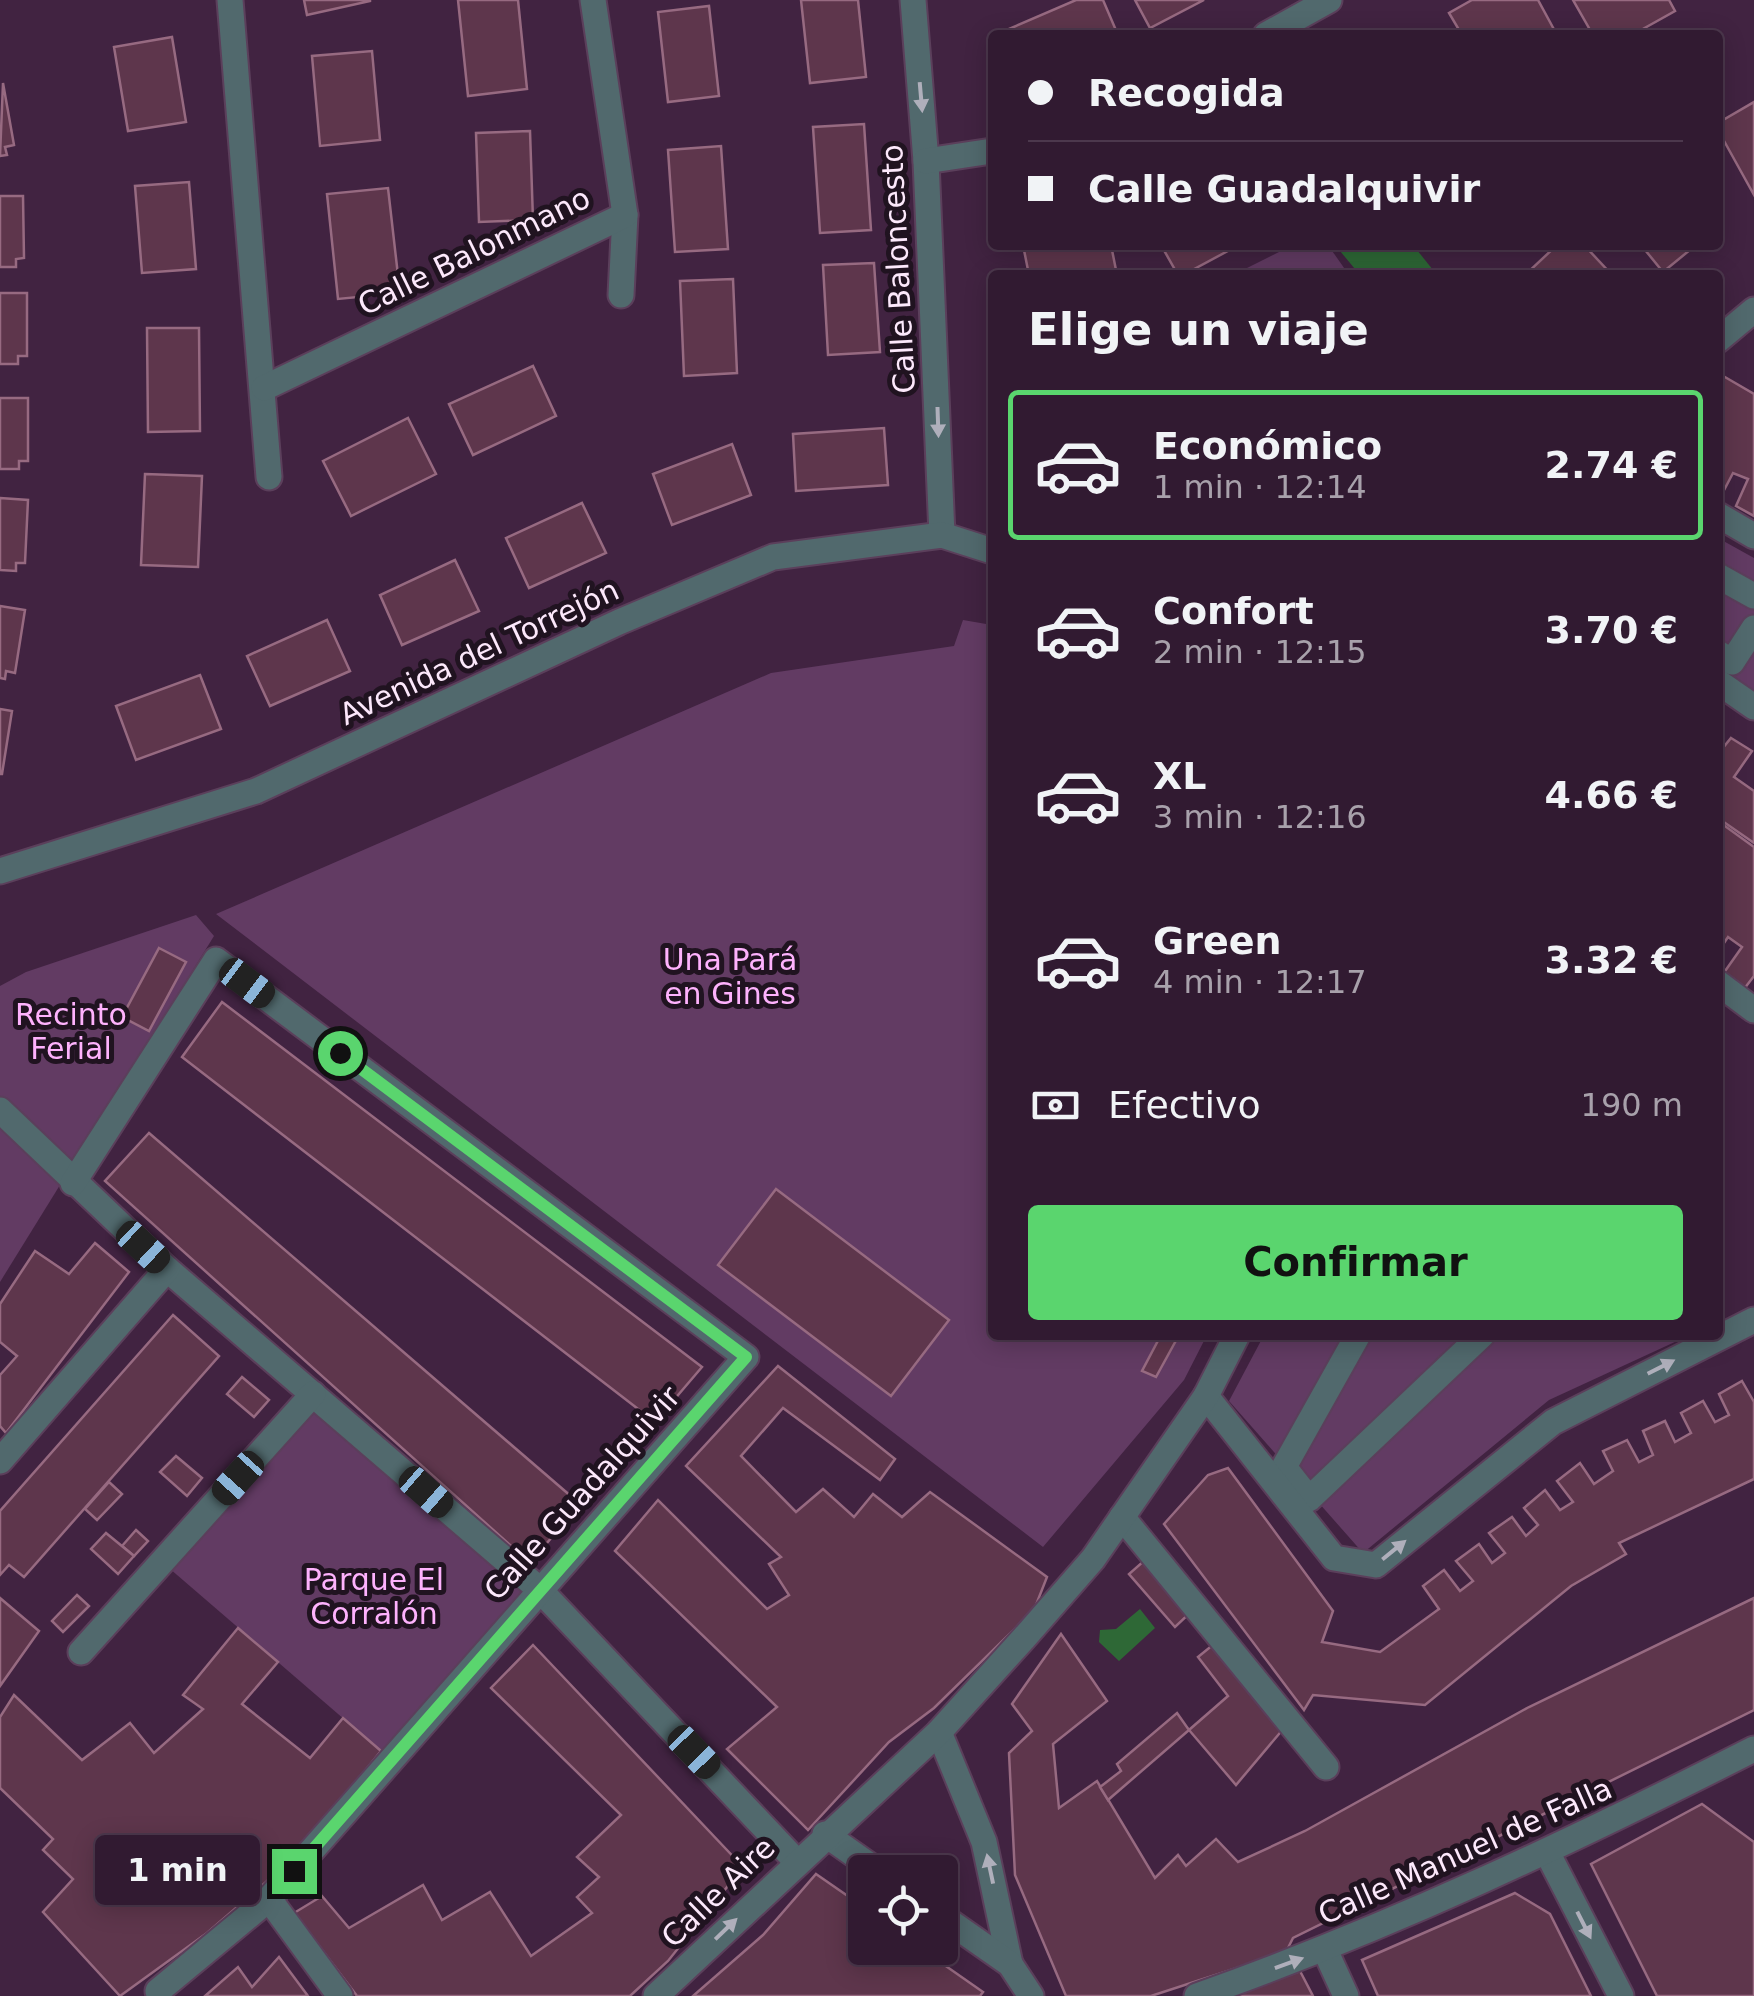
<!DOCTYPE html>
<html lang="es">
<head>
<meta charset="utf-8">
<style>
	body { margin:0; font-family:"DejaVu Sans",sans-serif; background:#3d273d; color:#f1f3f6; height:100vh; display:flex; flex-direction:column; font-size:38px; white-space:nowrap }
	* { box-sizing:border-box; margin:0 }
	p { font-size:32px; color:#a8a1ab }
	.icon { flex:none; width:55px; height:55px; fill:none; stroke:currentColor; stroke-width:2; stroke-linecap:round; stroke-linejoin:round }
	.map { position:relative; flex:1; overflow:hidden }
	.panel { position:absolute; left:988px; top:270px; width:735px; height:1070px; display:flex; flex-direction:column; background:#311a31; border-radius:10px; box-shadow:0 5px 25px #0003,0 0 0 2px #4c384d }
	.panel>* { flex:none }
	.top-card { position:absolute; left:988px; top:30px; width:735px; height:220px; border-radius:10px; box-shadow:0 5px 25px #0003,0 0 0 2px #4c384d; display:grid; align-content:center; height:220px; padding:0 40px; background:#311a31 }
	.fabs { position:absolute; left:848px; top:1855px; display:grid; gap:20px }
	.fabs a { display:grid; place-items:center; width:110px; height:110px; border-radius:10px; background:#311a31; box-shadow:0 5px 25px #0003,0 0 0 2px #4c384d; font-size:50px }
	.end { position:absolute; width:45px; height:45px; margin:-22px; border:12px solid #5ad56e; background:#111; box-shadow:0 0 0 5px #111 }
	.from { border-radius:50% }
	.bubble { position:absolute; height:70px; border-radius:10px; background:#311a31; box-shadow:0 5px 25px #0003,0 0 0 2px #4c384d; font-size:32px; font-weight:700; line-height:70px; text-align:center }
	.car { position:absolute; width:30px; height:60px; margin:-30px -15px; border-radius:12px; box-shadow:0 0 8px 2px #0007; background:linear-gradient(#222 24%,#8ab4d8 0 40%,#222 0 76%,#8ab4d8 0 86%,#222 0) }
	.top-card b { display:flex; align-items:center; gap:35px; height:95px; font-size:38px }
	.top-card b+b { border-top:2px solid #4c384d }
	.top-card i { width:25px; height:25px; background:#f1f3f6 }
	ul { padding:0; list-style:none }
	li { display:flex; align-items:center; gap:30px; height:150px; margin:0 20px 15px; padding:0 20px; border:5px solid transparent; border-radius:10px }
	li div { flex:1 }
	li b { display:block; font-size:38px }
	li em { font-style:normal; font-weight:700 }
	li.on { border-color:#5ad56e }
	li>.icon { width:90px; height:90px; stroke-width:1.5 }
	h2 { padding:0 40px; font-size:45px; line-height:120px }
	.pay { display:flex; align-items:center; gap:25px; height:110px; padding:0 40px; font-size:38px }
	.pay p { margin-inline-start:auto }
	.button { display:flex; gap:20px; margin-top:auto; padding:20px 40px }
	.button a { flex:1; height:115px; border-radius:10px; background:#5ad56e; color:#111; font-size:40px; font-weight:700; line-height:115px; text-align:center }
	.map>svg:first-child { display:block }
</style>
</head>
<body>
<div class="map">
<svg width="1754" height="1996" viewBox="0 0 1754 1996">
	<rect width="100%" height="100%" fill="#412341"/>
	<g fill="#623b63">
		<polygon points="1293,245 1328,245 1349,275 1233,275"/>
		<polygon points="1718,538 1754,558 1754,692 1718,667"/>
		<polygon points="963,620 992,625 992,1335 1207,1335 1184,1380 1043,1547 216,914 771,673 954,646"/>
		<polygon points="196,915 214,936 0,1282 0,986 26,972"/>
		<polygon points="1264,1335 1690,1335 1549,1400 1363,1553 1229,1401"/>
		<polygon points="313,1394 539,1589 381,1751 162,1562"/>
	</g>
	<g fill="#2e6836">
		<polygon points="1335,245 1413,245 1437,275 1360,275"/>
		<polygon points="1140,1609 1155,1628 1119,1661 1099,1642 1100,1630 1116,1629"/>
	</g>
	<g fill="#5e364c" stroke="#976a81" stroke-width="2.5">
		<polygon points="304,0 370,0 370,1 307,15"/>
		<polygon points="458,0 518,0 527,89 468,96"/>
		<polygon points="801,0 858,0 866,77 810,83"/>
		<polygon points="1076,0 1103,0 1118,35 995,35"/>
		<polygon points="1135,0 1204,0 1150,28"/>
		<polygon points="1472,0 1538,0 1557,35 1462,35 1449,13"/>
		<polygon points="1573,0 1669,0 1675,11 1632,35 1593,35"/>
		<polygon points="709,6 719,96 668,102 658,12"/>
		<polygon points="172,37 186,122 128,131 114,47"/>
		<polygon points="372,51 380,140 320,146 312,56"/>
		<polygon points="3,83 14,145 5,147 7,155 0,156"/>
		<polygon points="1754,102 1754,195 1718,130 1718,123"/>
		<polygon points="864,124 871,230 820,233 813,127"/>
		<polygon points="530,131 533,220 479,222 476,133"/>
		<polygon points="721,146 728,249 675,252 668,150"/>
		<polygon points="189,182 196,269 142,273 135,186"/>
		<polygon points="388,188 400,293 338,299 327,194"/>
		<polygon points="0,196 23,196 24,258 16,259 16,267 0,267"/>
		<polygon points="1023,245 1111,245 1117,275 1029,275"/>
		<polygon points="1161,245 1239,245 1183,275 1178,275"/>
		<polygon points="1557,245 1584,245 1612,275 1525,275"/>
		<polygon points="1641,245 1696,245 1663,272"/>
		<polygon points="874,263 880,352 828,355 823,265"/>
		<polygon points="733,279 737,373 684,376 680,281"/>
		<polygon points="0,293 27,293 27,356 18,356 18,364 0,364"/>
		<polygon points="147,328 199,328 200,431 148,432"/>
		<polygon points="533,366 556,416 473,455 449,404"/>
		<polygon points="1718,373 1754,394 1754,516 1736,506 1748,479 1733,473 1721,496 1718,494"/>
		<polygon points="0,398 28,398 28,461 19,461 19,469 0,469"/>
		<polygon points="408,418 436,474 351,516 323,461"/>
		<polygon points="884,428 888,485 796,491 793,434"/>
		<polygon points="732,444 751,495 672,525 653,474"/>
		<polygon points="145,474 202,476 198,567 141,565"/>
		<polygon points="0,498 28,500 25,563 16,563 16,571 0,570"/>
		<polygon points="582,503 606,553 529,588 506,538"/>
		<polygon points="455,560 479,611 402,645 380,595"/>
		<polygon points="0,606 25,610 15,673 6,671 5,679 0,678"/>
		<polygon points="327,620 350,671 270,706 247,656"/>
		<polygon points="200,675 221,729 136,760 116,706"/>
		<polygon points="0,709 12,711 2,774 0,774"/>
		<polygon points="1731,738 1752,751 1734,777 1754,791 1754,843 1718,818 1718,754"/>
		<polygon points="1718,821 1754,847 1754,976 1744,989 1723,974 1742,947 1728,937 1718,952"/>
		<polygon points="159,948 186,962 149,1031 122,1017"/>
		<polygon points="222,1002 702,1367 655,1422 182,1057"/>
		<polygon points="149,1133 580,1504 530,1563 105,1181"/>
		<polygon points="776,1189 949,1320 891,1396 718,1265"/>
		<polygon points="95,1243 129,1272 6,1433 0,1426 0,1375 17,1356 0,1342 0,1304 35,1251 69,1274"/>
		<polygon points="173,1315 219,1356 24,1577 9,1565 0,1575 0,1511"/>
		<polygon points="1161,1335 1179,1335 1156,1377 1142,1371"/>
		<polygon points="778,1366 895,1459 880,1480 783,1408 741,1456 796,1512 823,1489 854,1517 873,1494 902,1517 930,1492 1047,1577 1034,1610 934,1708 889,1742 808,1830 727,1749 777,1707 615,1551 658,1500 767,1609 789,1595 769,1564 781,1557 686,1466"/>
		<polygon points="242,1377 269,1400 254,1417 227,1394"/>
		<polygon points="1742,1381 1754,1402 1754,1479 1619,1543 1626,1554 1571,1586 1425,1705 1313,1695 1304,1710 1164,1524 1208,1475 1228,1468 1333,1611 1322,1642 1380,1652 1439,1609 1423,1586 1444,1570 1460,1591 1473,1581 1456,1561 1479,1544 1492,1563 1505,1553 1489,1533 1512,1517 1526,1536 1538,1525 1524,1508 1545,1490 1560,1510 1573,1502 1557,1481 1580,1463 1594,1484 1613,1471 1603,1451 1627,1440 1639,1462 1653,1455 1643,1431 1665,1421 1675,1442 1691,1433 1681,1413 1703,1401 1715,1422 1729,1415 1719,1394"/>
		<polygon points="176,1456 202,1478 187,1496 160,1472"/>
		<polygon points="109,1482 122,1494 97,1520 85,1509"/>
		<polygon points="136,1530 148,1541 134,1556 122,1546"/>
		<polygon points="106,1533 134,1556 118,1574 91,1549"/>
		<polygon points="1145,1560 1191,1612 1175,1627 1129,1574"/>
		<polygon points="77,1595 89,1606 63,1632 52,1621"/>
		<polygon points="0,1598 39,1631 0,1686"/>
		<polygon points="1754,1598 1754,1710 1293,1938 1286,1952 1151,1996 1066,1996 1015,1875 1009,1753 1032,1731 1012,1704 1061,1634 1107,1701 1053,1744 1059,1808 1097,1781 1155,1878 1178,1855 1186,1866 1216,1839 1238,1862 1305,1831 1529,1707"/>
		<polygon points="238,1628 278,1662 242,1704 310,1758 343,1718 381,1751 295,1857 207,1933 120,1996 43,1912 73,1879 43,1850 53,1839 0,1788 0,1717 14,1695 82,1760 130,1723 154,1753 203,1709 183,1695"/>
		<polygon points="1214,1644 1284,1728 1236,1785 1189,1730 1228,1696 1198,1657"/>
		<polygon points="533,1645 743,1867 668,1961 630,1996 357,1996 294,1913 322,1896 349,1928 423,1885 442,1920 490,1892 531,1956 592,1913 577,1897 599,1877 577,1857 621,1815 491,1688"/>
		<polygon points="1177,1713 1189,1730 1108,1800 1100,1787 1121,1771 1117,1764"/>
		<polygon points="1702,1804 1754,1842 1754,1996 1657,1996 1591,1864"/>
		<polygon points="816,1874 865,1908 865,1948 920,1948 983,1992 980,1996 693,1996 763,1935"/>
		<polygon points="1515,1893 1550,1914 1591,1996 1378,1996 1362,1960"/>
		<polygon points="279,1957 308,1996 205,1996 238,1967 252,1987"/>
		<polygon points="1300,1971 1313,1996 1231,1996"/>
	</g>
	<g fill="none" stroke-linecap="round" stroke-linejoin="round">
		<g stroke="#5b3f5b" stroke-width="29">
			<g id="minor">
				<polyline points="230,0 269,477"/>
				<polyline points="913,0 926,161 942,535"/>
				<polyline points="1266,35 1329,0"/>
				<polyline points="926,161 992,151"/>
				<polyline points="621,295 625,215"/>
				<polyline points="1718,340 1754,310"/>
				<polyline points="264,388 625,215 593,0"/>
				<polyline points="1718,515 1754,536"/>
				<polyline points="1718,576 1754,596"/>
				<polyline points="1718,653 1732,662 1754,628"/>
				<polyline points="1718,682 1754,707"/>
				<polyline points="0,871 256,791 619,622 773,557 942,535 992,551"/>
				<polyline points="1718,983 1754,1010"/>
				<polyline points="0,1110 167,1269 539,1589 796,1861"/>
				<polyline points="73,1183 216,960 746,1357 269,1899 158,1991"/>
				<polyline points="1358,1335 1284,1467 1309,1499 1482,1335"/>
				<polyline points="1206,1396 1334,1558 1376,1565 1553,1422 1754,1320"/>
				<polyline points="0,1461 167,1269"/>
				<polyline points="1122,1517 1326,1767"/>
				<polyline points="81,1652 313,1394"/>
				<polyline points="939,1732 984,1842 1010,1964"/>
				<polyline points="825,1834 879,1872"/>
				<polyline points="1548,1854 1621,1996"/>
				<polyline points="269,1899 340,1996"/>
				<polyline points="940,1915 1010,1964 1031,1996"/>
				<polyline points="1325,1950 1346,1996"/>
				<polyline points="656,1996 939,1732 1024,1638 1093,1559 1206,1396 1237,1335"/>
				<path d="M1197 1996C1391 1927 1571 1842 1754 1749"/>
			</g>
		</g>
		<use href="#minor" stroke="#51696d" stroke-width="25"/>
	</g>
	<defs><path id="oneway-solid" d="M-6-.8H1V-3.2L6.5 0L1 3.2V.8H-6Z" transform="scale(2.5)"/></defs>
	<g fill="#afafbb">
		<use href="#oneway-solid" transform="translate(921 97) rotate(85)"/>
		<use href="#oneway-solid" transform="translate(938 422) rotate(88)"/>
		<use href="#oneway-solid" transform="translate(1661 1367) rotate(-27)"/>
		<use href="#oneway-solid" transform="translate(1394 1550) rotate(-39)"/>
		<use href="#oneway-solid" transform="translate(990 1869) rotate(-102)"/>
		<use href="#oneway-solid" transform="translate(1584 1925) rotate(63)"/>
		<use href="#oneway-solid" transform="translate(726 1929) rotate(-44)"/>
		<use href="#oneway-solid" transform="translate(1289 1963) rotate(-20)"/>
	</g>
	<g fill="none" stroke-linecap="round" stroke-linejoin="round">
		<polyline stroke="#5ad56e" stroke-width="12" points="294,1871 746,1357 340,1053"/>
	</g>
	<g text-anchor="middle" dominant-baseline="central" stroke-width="10" stroke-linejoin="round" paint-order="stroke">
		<g font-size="30" fill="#fce8fb" stroke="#201320">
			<text transform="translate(474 251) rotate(-26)">Calle Balonmano</text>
			<text transform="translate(898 269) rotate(-93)">Calle Baloncesto</text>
			<text transform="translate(479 652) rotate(-25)">Avenida del Torrejón</text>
			<text transform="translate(582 1493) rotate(-48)">Calle Guadalquivir</text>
			<text transform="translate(1465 1851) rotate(-24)">Calle Manuel de Falla</text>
			<text transform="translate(718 1892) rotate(-44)">Calle Aire</text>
		</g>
		<g font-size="30" fill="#feb2fd" stroke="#201320">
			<text x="730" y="959">Una Pará<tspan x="730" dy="34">en Gines</tspan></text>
			<text x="71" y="1014">Recinto<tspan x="71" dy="34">Ferial</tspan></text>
			<text x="374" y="1579">Parque El<tspan x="374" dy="34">Corralón</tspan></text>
		</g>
	</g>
</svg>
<div class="fabs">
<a><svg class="icon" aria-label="locate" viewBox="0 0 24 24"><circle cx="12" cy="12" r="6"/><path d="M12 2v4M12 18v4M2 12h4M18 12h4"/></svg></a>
</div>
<i class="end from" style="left:340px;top:1053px"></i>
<i class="end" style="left:294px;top:1871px"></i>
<div class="bubble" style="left:95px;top:1835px;width:165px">1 min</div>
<i class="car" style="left:247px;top:983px;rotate:127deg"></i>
<i class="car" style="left:143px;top:1247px;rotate:133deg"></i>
<i class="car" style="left:238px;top:1478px;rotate:222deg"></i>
<i class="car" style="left:426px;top:1492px;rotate:131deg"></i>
<i class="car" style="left:694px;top:1752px;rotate:136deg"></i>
<div class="top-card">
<b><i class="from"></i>Recogida</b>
<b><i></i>Calle Guadalquivir</b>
</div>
<section class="panel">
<h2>Elige un viaje</h2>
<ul>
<li class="on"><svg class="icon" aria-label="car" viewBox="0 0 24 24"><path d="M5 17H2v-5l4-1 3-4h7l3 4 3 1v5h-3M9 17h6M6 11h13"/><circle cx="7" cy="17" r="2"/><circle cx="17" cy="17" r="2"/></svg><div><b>Económico</b><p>1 min · 12:14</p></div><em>2.74 €</em></li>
<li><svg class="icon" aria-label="car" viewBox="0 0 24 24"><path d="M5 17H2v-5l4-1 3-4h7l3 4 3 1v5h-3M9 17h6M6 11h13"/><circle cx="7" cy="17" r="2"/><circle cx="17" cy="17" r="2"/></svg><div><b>Confort</b><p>2 min · 12:15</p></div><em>3.70 €</em></li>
<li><svg class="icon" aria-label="car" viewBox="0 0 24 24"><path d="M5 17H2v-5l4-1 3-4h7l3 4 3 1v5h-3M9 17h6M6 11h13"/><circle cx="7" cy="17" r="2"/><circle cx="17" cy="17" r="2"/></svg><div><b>XL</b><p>3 min · 12:16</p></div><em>4.66 €</em></li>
<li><svg class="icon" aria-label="car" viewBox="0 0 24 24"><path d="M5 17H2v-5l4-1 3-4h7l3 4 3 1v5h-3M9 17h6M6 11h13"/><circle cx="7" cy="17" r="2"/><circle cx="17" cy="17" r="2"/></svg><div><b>Green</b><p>4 min · 12:17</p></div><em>3.32 €</em></li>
</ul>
<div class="pay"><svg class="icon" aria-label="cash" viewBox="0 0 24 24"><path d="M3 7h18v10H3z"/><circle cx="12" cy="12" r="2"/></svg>Efectivo<p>190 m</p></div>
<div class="button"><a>Confirmar</a></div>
</section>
</div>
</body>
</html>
